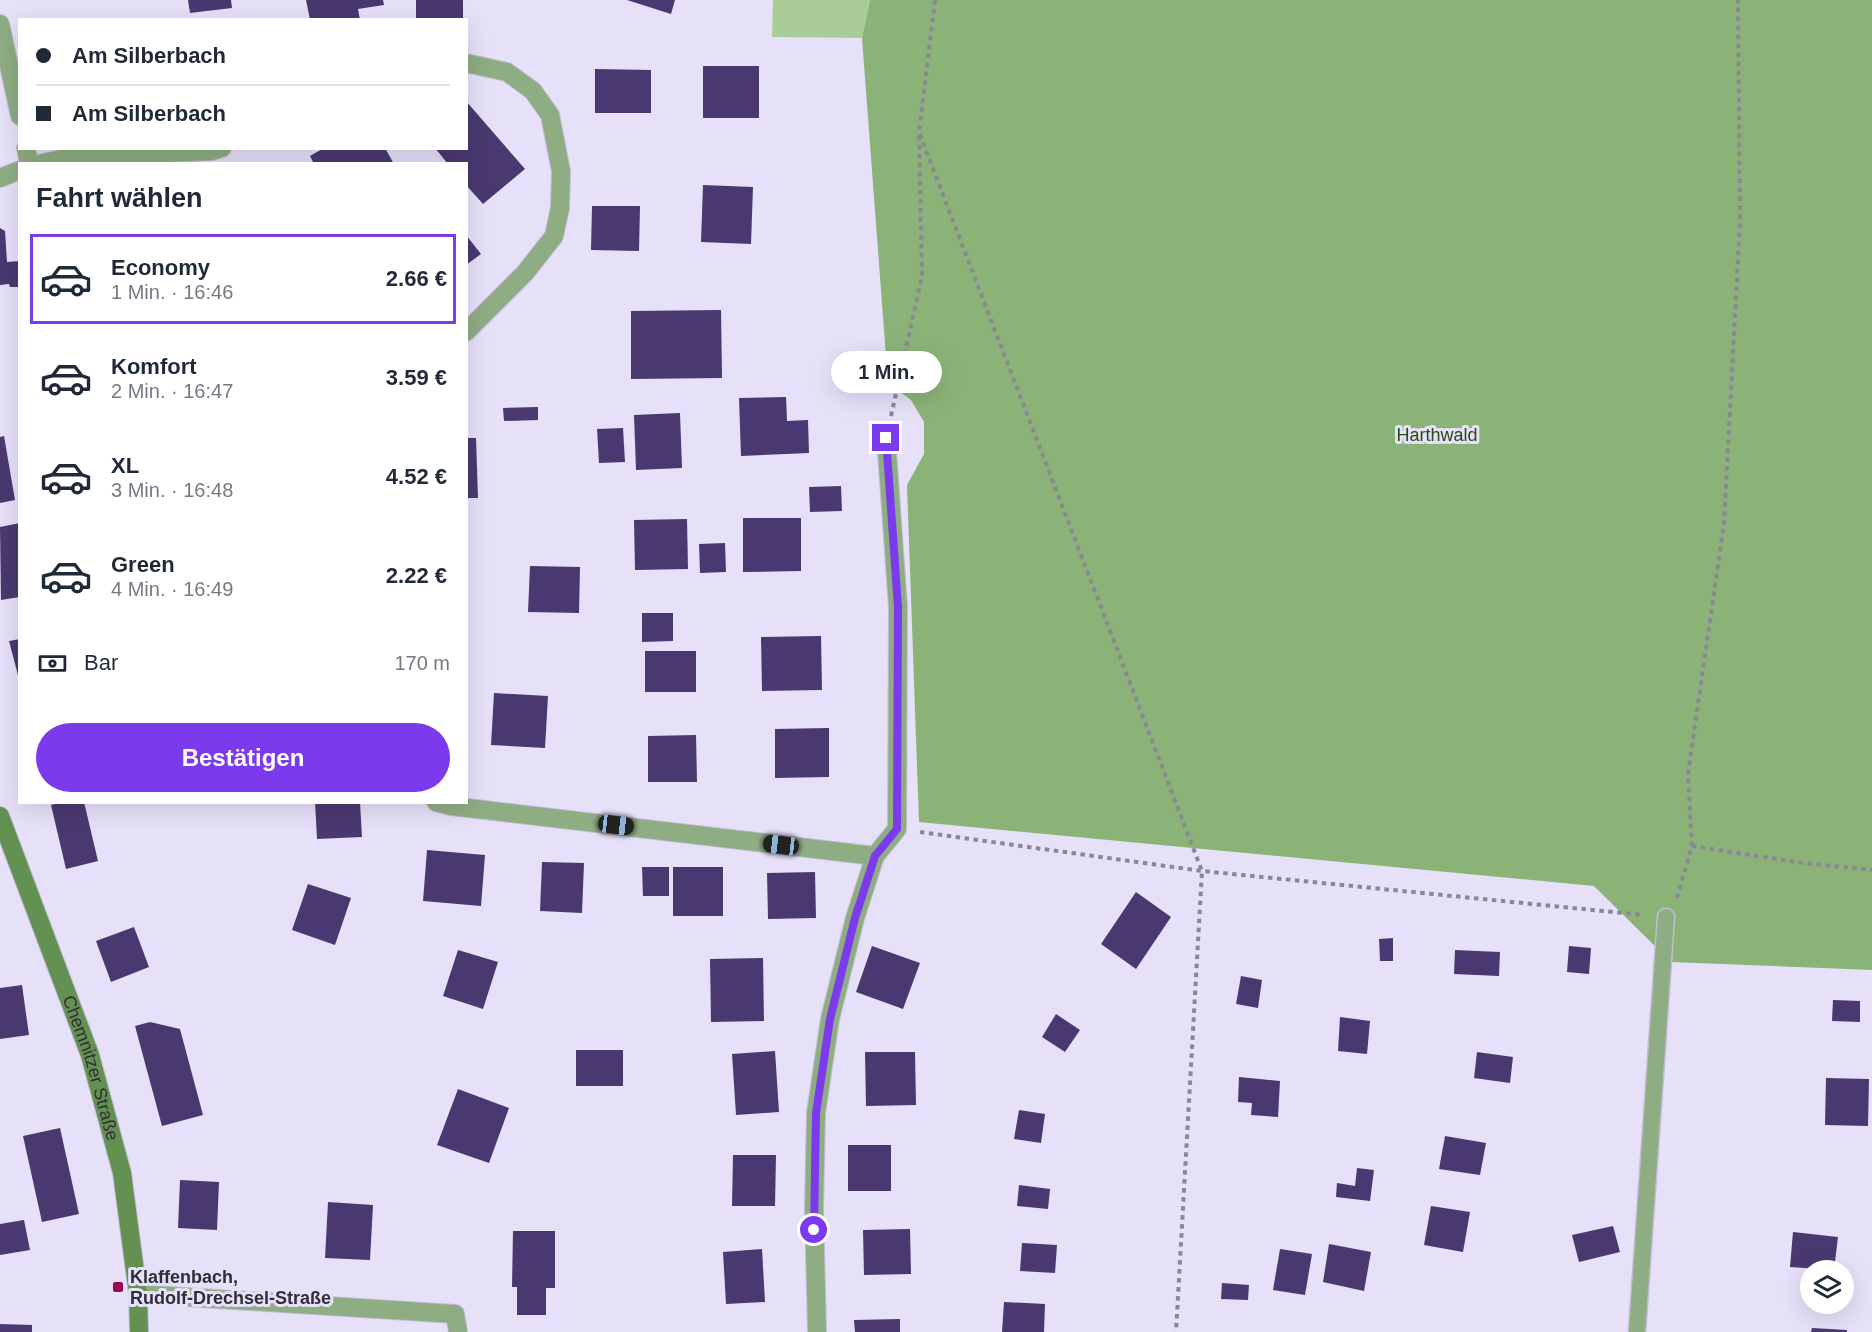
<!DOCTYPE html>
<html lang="de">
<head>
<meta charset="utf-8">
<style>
	body { margin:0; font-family:Helvetica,sans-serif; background:#f6f6f7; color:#1f2937; height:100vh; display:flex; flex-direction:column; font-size:22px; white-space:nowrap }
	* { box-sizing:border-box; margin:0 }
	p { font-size:20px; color:#747a83 }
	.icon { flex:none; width:33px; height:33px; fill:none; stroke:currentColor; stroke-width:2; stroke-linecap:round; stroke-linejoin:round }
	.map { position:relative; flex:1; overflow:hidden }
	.sheet { position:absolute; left:18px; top:162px; width:450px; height:642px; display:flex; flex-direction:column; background:#fff; border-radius:0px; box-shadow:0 6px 24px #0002 }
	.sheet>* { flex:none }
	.guide { position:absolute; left:18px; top:18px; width:450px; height:132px; border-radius:0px; box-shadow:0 6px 24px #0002; display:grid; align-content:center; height:132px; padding:0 18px; background:#fff }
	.tools { position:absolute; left:1800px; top:1260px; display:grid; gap:12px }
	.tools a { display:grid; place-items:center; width:54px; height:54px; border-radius:50%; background:#fff; box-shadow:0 6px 24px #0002; font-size:30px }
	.end { position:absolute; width:27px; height:27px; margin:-14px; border:8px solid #7c3aed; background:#fff; box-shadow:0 0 0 3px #fff }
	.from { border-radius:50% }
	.bubble { position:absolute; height:42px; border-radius:21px; background:#fff; box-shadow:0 6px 24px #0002; font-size:20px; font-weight:600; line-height:42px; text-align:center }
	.car { position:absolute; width:18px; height:36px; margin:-18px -9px; border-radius:8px; box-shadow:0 0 4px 2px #0007; background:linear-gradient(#222 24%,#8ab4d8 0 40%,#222 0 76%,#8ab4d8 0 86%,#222 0) }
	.guide b { display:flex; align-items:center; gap:21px; height:57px; font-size:22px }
	.guide b+b { border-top:2px solid #e0e1e3 }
	.guide i { width:15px; height:15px; background:#1f2937 }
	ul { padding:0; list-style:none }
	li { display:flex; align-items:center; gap:18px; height:90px; margin:0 12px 9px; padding:0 6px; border:3px solid transparent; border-radius:0px }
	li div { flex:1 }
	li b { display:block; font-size:22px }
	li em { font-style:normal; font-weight:600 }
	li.on { border-color:#7c3aed }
	li>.icon { width:54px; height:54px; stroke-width:1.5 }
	h2 { padding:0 18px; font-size:27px; line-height:72px }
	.pay { display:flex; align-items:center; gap:15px; height:66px; padding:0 18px; font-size:22px }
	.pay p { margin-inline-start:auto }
	.cta { display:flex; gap:12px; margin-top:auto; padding:12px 18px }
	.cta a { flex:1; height:69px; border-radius:36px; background:#7c3aed; color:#fff; font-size:24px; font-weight:600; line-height:69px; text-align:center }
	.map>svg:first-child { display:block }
</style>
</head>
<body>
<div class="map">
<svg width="1872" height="1332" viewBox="0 0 1872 1332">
	<rect width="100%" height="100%" fill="#e6e0f9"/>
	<polygon fill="#aacd98" points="773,0 870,0 862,38 772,37"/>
	<polygon fill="#8bb378" points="870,0 1872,0 1872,970 1671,962 1594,886 919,822 907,485 924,454 924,422 911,400 888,383 862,38"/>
	<g fill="#4a3970">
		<polygon points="188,0 231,0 232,8 190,13"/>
		<polygon points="306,0 383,0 384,5 358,9 360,20 310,20"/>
		<rect x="416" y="0" width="47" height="19"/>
		<polygon points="627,0 675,0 671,14"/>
		<rect x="703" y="66" width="56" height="52"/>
		<polygon points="595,69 651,70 651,113 595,113"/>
		<polygon points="466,101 525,169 483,204 466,185 466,164 448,164 435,148 466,148"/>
		<polygon points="324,148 385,148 394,164 314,164 310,156"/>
		<polygon points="703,185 753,187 751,244 701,242"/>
		<polygon points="592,206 640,206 639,251 591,250"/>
		<polygon points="0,228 5,231 7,262 20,261 20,287 10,287 9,284 0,285"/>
		<polygon points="466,235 481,254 466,265"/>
		<polygon points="721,310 722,378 631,379 631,311"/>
		<polygon points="786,397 787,421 808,420 809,453 741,456 739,398"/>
		<polygon points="538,407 538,420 504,421 503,408"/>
		<polygon points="680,413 682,468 636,470 634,415"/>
		<polygon points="623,428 625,462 599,463 597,429"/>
		<polygon points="4,436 15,500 0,503 0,437"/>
		<polygon points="466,438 476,438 478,498 466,498"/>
		<polygon points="841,486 842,511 810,512 809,487"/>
		<polygon points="743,518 801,518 801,571 743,572"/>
		<polygon points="687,519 688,569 635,570 634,520"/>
		<polygon points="20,523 20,597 1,600 0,527"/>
		<polygon points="725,543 726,572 700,573 699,544"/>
		<polygon points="530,566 580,567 579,613 528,612"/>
		<polygon points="642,613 673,613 673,641 642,642"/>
		<polygon points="821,636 822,690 762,691 761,637"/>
		<polygon points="20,639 20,679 19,679 9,641"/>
		<rect x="645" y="651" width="51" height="41"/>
		<polygon points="494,693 548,696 545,748 491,745"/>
		<polygon points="829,728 829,777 775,778 775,729"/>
		<polygon points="696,735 697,782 648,782 648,736"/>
		<polygon points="62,802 84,802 98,861 66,869 51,805"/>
		<polygon points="315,802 360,802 362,837 317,839"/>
		<polygon points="427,850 485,855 481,906 423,901"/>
		<polygon points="542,862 584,863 582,913 540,911"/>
		<polygon points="642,867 669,867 669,896 643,896"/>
		<rect x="673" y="867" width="50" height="49"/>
		<polygon points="815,872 816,918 768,919 767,873"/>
		<polygon points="308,884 351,898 335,945 292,930"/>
		<polygon points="1136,892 1171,917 1136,969 1101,944"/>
		<polygon points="134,927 149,967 111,982 96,941"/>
		<polygon points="1393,938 1393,961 1380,961 1379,939"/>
		<polygon points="872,946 920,963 903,1009 856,992"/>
		<polygon points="1569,946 1591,948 1589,974 1567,972"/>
		<polygon points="458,950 498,962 483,1009 443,996"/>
		<polygon points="1455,950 1500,952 1499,976 1454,974"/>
		<polygon points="763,958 764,1021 711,1022 710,959"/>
		<polygon points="1241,976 1262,980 1258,1008 1236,1004"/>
		<polygon points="22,985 29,1035 0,1039 0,988"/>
		<polygon points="1833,1000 1860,1001 1860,1022 1832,1021"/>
		<polygon points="1056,1014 1080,1030 1065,1052 1042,1037"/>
		<polygon points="1340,1017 1370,1021 1367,1054 1338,1051"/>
		<polygon points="150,1022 180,1029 203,1115 162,1126 135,1026"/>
		<rect x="576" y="1050" width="47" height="36"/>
		<polygon points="775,1051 779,1112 736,1115 732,1054"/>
		<polygon points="865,1052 915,1052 916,1105 866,1106"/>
		<polygon points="1477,1052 1513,1057 1510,1083 1474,1078"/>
		<polygon points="1239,1077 1280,1081 1278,1117 1251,1115 1252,1103 1238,1102"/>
		<polygon points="1826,1078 1869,1079 1868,1126 1825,1125"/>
		<polygon points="458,1089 509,1108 489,1163 437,1145"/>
		<polygon points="1019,1110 1045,1114 1041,1143 1014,1139"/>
		<polygon points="60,1128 79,1214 42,1222 23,1136"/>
		<polygon points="1445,1136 1486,1143 1480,1175 1439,1169"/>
		<rect x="848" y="1145" width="43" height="46"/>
		<polygon points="733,1155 776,1155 775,1206 732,1206"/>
		<polygon points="1357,1168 1374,1170 1370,1201 1336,1197 1337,1183 1355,1186"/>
		<polygon points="180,1180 219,1182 217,1230 178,1228"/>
		<polygon points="1019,1185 1050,1189 1048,1209 1017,1206"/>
		<polygon points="328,1202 373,1205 370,1260 325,1258"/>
		<polygon points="1431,1206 1470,1212 1463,1252 1424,1245"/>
		<polygon points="24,1220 30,1250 0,1255 0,1224"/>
		<polygon points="1613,1226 1620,1252 1579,1262 1572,1235"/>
		<polygon points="910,1229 911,1274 864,1275 863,1230"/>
		<polygon points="513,1231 555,1231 555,1288 546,1288 546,1315 517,1315 517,1287 512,1287"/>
		<polygon points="1793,1232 1838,1237 1834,1270 1790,1267"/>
		<polygon points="1022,1243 1057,1245 1055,1273 1020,1271"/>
		<polygon points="1329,1244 1371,1252 1364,1291 1323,1282"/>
		<polygon points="762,1249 765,1302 726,1304 723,1252"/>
		<polygon points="1280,1249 1312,1254 1305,1295 1273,1290"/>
		<polygon points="1222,1283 1249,1285 1248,1300 1221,1299"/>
		<polygon points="1004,1302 1045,1304 1044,1332 1002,1332"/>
		<polygon points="900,1319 900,1332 855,1332 854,1320"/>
		<polygon points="0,1324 32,1325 32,1332 0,1332"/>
		<polygon points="1812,1328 1847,1330 1847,1332 1811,1332"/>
	</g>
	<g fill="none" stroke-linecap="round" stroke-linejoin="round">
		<g stroke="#c2bcd2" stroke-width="19">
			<polyline id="lane" points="1637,1332 1666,917"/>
		</g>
		<g stroke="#c2bcd2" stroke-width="20">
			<g id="street">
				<polyline points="0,24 20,116"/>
				<polyline points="466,63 507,72 533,91 550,115 561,171 560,208 554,236 525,273 466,332"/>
				<polyline points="26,148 29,164"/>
				<polyline points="39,164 70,157 212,151 222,148"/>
				<polyline points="0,178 20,170"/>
				<polyline points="436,802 451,806 875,856"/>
				<polyline points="138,1294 455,1314 458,1332"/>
				<polyline points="817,1332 814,1209 816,1113 830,1019 855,918 875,856 897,829 898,607 886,438"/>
			</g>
		</g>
		<g stroke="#c2bcd2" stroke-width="20">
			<g id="secondary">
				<path id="s1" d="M0 816 90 1055 122 1173 138 1294 139 1332"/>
			</g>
		</g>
		<g stroke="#8a8697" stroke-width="4" stroke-dasharray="4.5 4.5" stroke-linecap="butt">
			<polyline points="935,0 919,132 1202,871 1176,1332"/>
			<polyline points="891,416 922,276 919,136"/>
			<polyline points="920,832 1202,871 1643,915"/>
			<polyline points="1692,846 1688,774 1724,523 1740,222 1738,0"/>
			<polyline points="1677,898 1692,846 1803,863 1872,870"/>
		</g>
		<use href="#lane" stroke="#8ead83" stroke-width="16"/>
		<use href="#street" stroke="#8ead83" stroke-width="18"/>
		<use href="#secondary" stroke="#639152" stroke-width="18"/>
	</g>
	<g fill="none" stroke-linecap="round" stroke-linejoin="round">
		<polyline stroke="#7c3aed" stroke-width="8" points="814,1230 816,1113 830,1019 855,918 875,856 897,829 898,607 886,438"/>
	</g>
	<rect fill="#9d0854" stroke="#e6e0f9" stroke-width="2" x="112" y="1281" width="12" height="12" rx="3"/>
	<g text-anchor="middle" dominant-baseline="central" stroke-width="6" stroke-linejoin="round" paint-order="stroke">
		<g font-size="18" fill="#264b0d" stroke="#e6e0f9">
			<text x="1437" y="435">Harthwald</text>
		</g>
		<g font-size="18" fill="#302e37" stroke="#e6e0f9">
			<text stroke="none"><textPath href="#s1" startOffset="268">Chemnitzer Straße</textPath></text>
		</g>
		<g font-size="18" font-weight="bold" fill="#302e37" stroke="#e6e0f9" text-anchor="start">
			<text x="130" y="1277">Klaffenbach,<tspan x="130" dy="21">Rudolf-Drechsel-Straße</tspan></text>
		</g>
	</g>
</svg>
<div class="tools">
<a><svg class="icon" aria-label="layers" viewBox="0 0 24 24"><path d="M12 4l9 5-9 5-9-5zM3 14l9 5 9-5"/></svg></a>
</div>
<i class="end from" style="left:814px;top:1230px"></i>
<i class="end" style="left:886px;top:438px"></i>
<div class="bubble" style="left:831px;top:351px;width:111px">1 Min.</div>
<i class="car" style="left:616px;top:825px;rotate:97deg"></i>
<i class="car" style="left:781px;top:845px;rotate:277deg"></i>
<div class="guide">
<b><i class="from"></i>Am Silberbach</b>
<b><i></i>Am Silberbach</b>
</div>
<section class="sheet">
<h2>Fahrt wählen</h2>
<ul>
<li class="on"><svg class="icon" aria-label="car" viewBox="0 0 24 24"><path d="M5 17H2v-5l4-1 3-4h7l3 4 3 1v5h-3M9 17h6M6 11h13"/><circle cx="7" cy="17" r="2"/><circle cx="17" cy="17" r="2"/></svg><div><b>Economy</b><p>1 Min. · 16:46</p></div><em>2.66 €</em></li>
<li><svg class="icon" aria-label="car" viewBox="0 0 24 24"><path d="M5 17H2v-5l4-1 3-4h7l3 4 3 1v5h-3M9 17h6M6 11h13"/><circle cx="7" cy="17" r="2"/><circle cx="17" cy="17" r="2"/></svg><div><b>Komfort</b><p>2 Min. · 16:47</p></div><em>3.59 €</em></li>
<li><svg class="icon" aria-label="car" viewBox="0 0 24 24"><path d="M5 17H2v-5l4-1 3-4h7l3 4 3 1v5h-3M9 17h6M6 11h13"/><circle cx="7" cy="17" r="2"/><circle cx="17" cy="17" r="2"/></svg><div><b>XL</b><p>3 Min. · 16:48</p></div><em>4.52 €</em></li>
<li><svg class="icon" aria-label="car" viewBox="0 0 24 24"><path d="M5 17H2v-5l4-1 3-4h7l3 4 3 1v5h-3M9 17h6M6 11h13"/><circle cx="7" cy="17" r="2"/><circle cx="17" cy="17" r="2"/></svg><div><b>Green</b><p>4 Min. · 16:49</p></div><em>2.22 €</em></li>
</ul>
<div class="pay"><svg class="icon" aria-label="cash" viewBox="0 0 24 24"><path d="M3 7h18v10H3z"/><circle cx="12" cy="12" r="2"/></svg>Bar<p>170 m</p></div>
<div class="cta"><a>Bestätigen</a></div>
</section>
</div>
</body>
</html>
